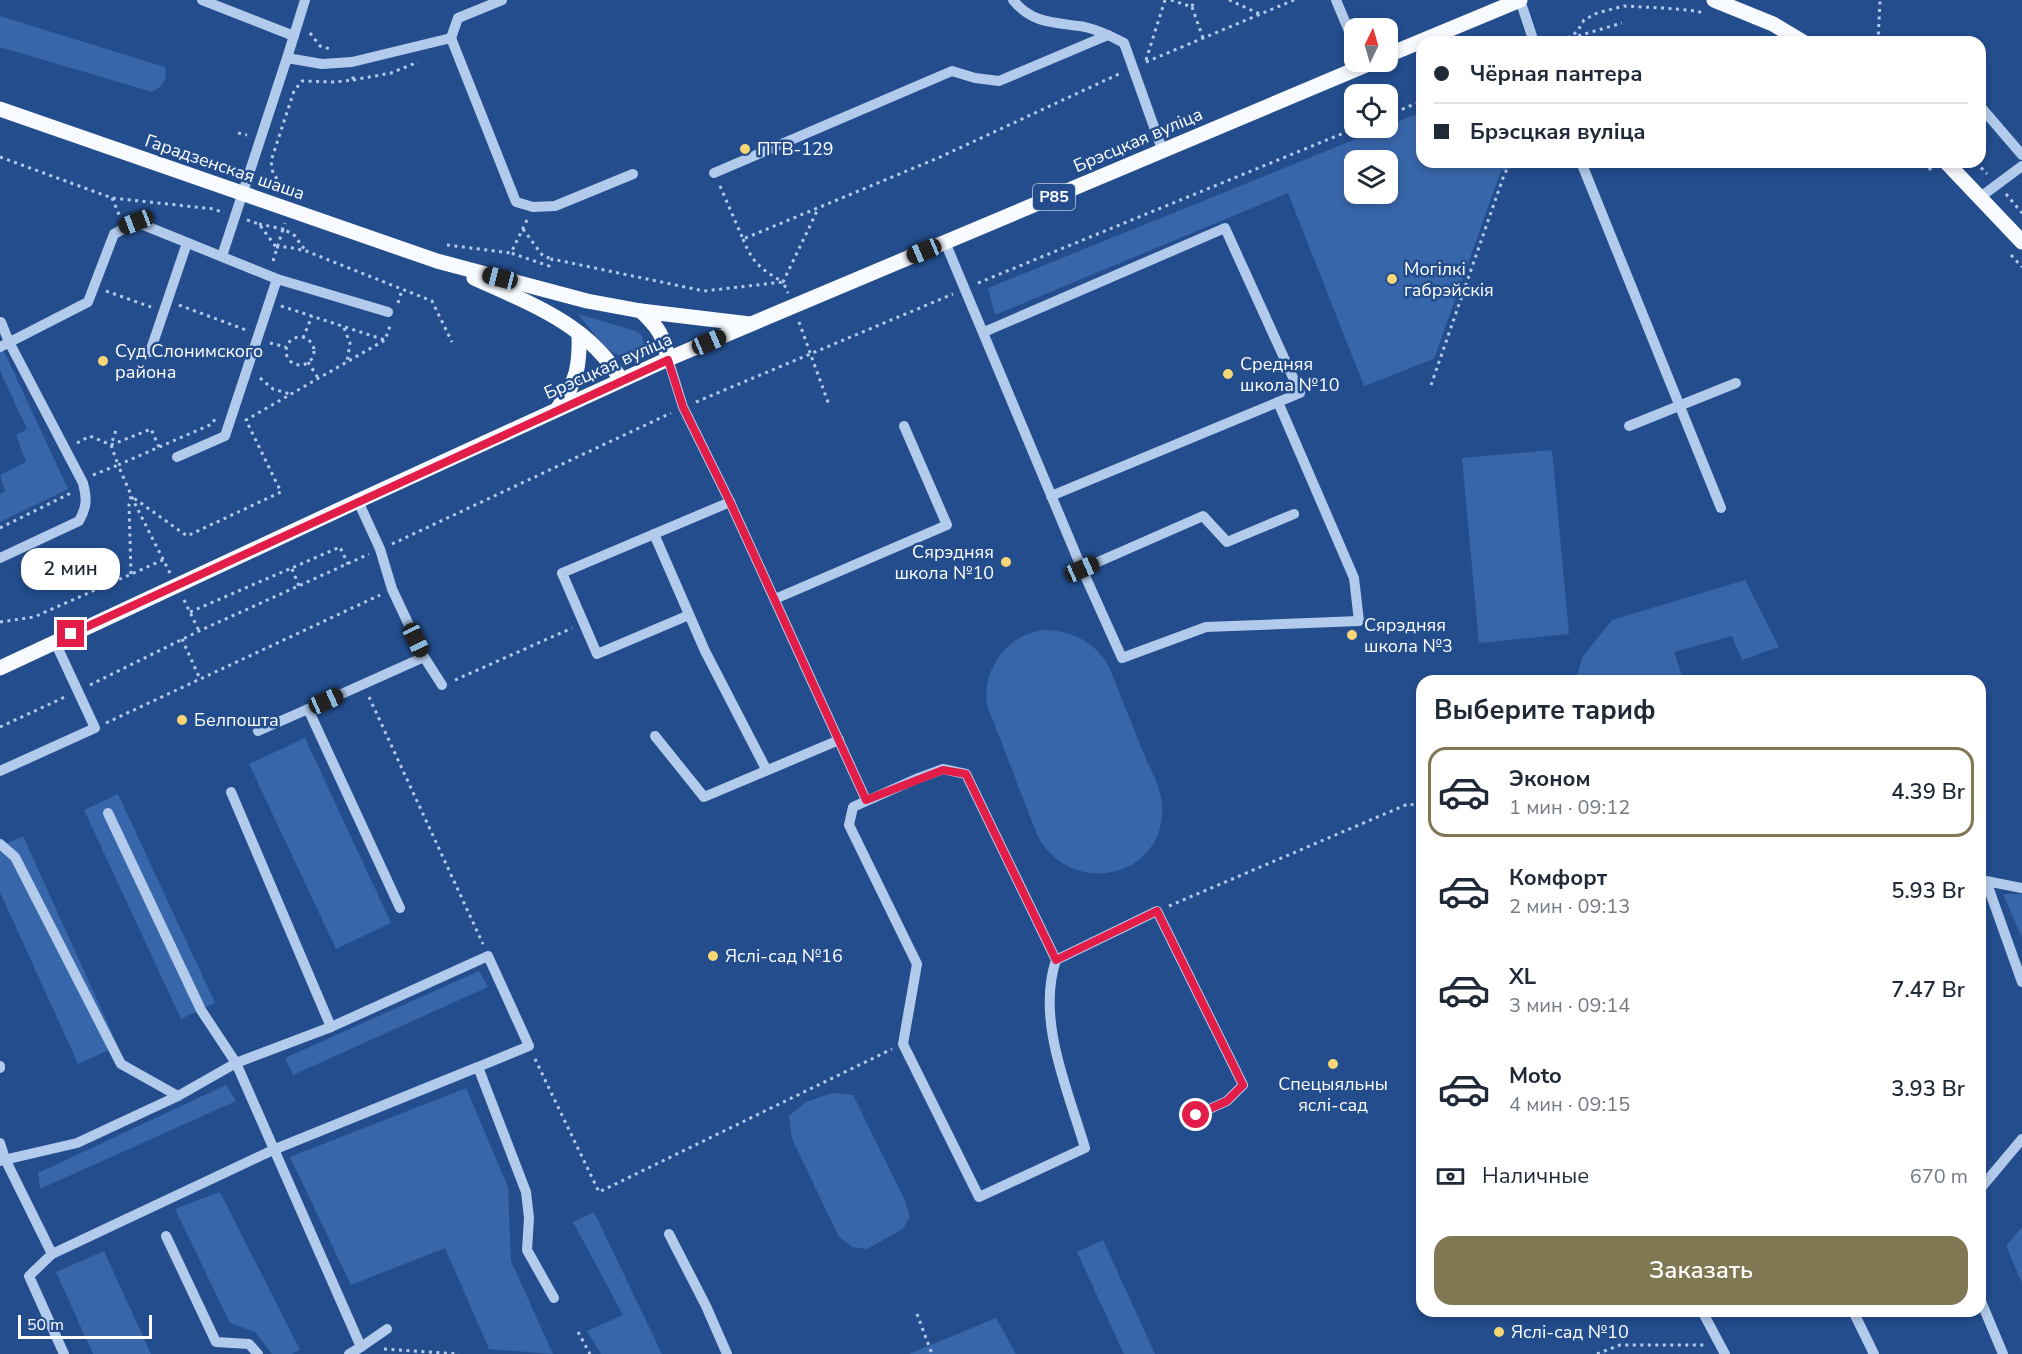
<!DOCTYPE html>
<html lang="ru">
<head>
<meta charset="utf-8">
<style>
	body { margin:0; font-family:"Nunito Sans",sans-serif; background:#f2f2f3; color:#1f2937; height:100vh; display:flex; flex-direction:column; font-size:22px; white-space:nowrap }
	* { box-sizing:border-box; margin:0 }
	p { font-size:20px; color:#747a83 }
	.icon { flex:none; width:33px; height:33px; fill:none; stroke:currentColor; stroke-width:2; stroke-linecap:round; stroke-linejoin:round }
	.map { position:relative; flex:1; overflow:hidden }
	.panel { position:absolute; left:1416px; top:675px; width:570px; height:642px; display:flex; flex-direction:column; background:#fff; border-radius:18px; box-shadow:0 3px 9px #0003 }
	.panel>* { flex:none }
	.hud { position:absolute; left:1416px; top:36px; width:570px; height:132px; border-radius:18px; box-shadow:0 3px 9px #0003; display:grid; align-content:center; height:132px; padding:0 18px; background:#fff }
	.needle { width:39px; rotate:5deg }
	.controls { position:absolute; left:1344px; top:18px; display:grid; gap:12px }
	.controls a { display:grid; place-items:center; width:54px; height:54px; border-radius:12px; background:#fff; box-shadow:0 3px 9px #0003; font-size:30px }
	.scale { position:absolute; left:18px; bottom:15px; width:134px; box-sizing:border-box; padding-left:6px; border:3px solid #fff; border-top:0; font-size:16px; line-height:21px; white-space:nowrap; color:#fff; -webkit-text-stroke:4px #234d8d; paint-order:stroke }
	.end { position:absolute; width:27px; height:27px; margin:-14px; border:8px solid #e11d48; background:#fff; box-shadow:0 0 0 3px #fff }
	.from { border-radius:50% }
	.bubble { position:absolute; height:42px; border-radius:18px; background:#fff; box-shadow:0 3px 9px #0003; font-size:20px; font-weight:600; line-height:42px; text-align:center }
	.car { position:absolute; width:18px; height:36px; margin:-18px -9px; border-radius:8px; box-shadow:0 0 4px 2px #0007; background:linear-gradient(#222 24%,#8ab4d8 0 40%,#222 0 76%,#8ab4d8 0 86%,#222 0) }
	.hud b { display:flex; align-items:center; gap:21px; height:57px; font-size:22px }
	.hud b+b { border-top:2px solid #e0e1e3 }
	.hud i { width:15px; height:15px; background:#1f2937 }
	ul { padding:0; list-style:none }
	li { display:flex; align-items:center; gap:18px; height:90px; margin:0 12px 9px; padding:0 6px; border:3px solid transparent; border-radius:18px }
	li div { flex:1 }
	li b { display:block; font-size:22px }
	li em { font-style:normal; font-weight:600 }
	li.active { border-color:#807753 }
	li>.icon { width:54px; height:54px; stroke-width:1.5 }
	h2 { padding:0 18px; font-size:27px; line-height:72px }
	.pay { display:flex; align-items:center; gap:15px; height:66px; padding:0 18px; font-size:22px }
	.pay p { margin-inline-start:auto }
	.action { display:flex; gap:12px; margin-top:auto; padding:12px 18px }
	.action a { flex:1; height:69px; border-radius:18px; background:#807753; color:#fff; font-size:24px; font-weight:600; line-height:69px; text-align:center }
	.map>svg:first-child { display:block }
</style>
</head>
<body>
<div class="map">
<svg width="2022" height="1354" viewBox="0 0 2022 1354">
	<rect width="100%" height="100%" fill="#234d8d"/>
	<g fill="#3866aa" fill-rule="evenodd">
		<path d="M0 16 165 67C168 79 163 86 152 92L0 47Z"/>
		<path d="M1422 112V162H1534L1501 171 1434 359 1364 386 1288 193 995 315 988 288 1383 128H1388V126ZM1388 160V194H1354V160Z"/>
		<path d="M578 314 636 331 642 336 644 346C618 376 596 334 578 314Z"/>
		<polygon points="4,351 68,489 0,522 0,494 5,491 0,475 26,462 16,435 27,429 0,371 0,352"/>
		<polygon points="1552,450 1569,634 1479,643 1462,458"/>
		<polygon points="1745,580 1779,647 1742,660 1732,636 1674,652 1684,681 1575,681 1583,656 1612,620"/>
		<path d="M1048 630C1075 632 1096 643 1109 667 1121 697 1133 727 1145 757 1152 772 1161 788 1162 805 1167 876 1074 900 1038 837L987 705C982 667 1009 632 1048 630Z"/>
		<polygon points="305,738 391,923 336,949 249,764"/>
		<polygon points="118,794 215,1003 181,1019 84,810"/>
		<polygon points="23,836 118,1046 78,1064 0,892 0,847"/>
		<polygon points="2003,894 2022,894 2022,938"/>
		<polygon points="479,971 488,987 293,1075 285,1058"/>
		<polygon points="226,1085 236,1101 40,1189 38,1173"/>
		<polygon points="466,1088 508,1187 511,1261 553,1354 489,1349 445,1248 351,1285 290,1157"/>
		<polygon points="832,1093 853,1095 903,1196 910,1216 903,1229 867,1249 852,1247 839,1237 792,1139 789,1116 806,1102"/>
		<polygon points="220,1192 300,1350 292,1354 272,1354 255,1332 230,1323 175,1209"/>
		<polygon points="594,1212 662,1354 601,1354 587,1331 623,1315 573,1222"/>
		<polygon points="2022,1227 2022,1283 2006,1246"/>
		<polygon points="1103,1240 1155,1354 1124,1354 1077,1252"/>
		<polygon points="104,1251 151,1354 93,1354 56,1272"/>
		<polygon points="996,1318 1016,1354 909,1354"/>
	</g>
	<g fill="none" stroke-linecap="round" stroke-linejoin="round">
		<g stroke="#b2caeb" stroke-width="3" stroke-dasharray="3 4.5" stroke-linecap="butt">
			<polyline points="1171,0 1192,7 1194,0"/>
			<polyline points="1229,0 1260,14"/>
			<polyline points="1192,7 1203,38"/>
			<polyline points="310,33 320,46 330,49"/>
			<polyline points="1571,38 1622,23"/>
			<polyline points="1561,42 1577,32 1584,20 1597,13 1624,6 1663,8 1698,11 1703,14"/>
			<polyline points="1878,42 1880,0"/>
			<polyline points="1146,60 1165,0"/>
			<polyline points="1146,62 1294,0"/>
			<polyline points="353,80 391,73 418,62"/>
			<polyline points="1388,115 1422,101"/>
			<polyline points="238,133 247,135"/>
			<polyline points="0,157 112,198 214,209 224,213"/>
			<polyline points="1924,162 1931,170"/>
			<polyline points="1976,162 1987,174"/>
			<polyline points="720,186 743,239 938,158 1121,73"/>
			<polyline points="287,190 273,174 271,161 294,91 302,81 335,82 353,80 353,76"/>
			<polyline points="2006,194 2022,213"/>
			<polyline points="112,198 120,217"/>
			<polyline points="247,220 259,224 276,247"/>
			<polyline points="527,220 511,253 549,266 552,259 704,291 783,282 788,293"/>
			<polyline points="259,224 283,229 285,223"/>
			<polyline points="523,229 543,256 552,259"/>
			<path d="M743 239C753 264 761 269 783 282L818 209"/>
			<polyline points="447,245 511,253"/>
			<polyline points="276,247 288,247 306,251 432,301 452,342"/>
			<polyline points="2011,255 2022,267"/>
			<polyline points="273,261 283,229 294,235 305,250"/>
			<polyline points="978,283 1356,128"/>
			<polyline points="106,291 151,307"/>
			<polyline points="398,303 402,290"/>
			<polyline points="179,305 246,330"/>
			<polyline points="281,306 385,340"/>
			<polyline points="799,322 829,405"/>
			<polyline points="344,328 350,343 347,362"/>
			<circle cx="300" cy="351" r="14"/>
			<polyline points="303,338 312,316"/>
			<polyline points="270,343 286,347"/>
			<polyline points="308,362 318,378"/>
			<polyline points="260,378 273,389 290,394"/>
			<polyline points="1431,385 1504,175 1511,162"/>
			<polyline points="696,402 953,294"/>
			<polyline points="77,443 90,436 111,445 151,429 159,447"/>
			<polyline points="93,475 118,465 111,445 117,427"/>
			<polyline points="0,528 71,493"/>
			<polyline points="392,544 671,413"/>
			<polyline points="292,569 299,586"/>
			<polyline points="170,573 135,504 118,465 212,424 215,419"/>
			<polyline points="131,574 129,504 131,496 187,536 281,492 246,420 385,340 390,326"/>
			<polyline points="184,600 199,631"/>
			<polyline points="190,612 340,547 348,564"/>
			<polyline points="0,622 34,617 163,560"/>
			<polyline points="182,639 200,679"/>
			<polyline points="455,680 572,628"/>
			<polyline points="90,685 199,631 369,554"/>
			<polyline points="369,697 483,944"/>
			<polyline points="106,723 380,595"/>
			<polyline points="0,727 65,697"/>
			<polyline points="1169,906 1408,804 1422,806"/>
			<polyline points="535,1059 599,1192 892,1049"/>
			<polyline points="917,1314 932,1354"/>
			<polyline points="578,1332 590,1354"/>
			<polyline points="384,1349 459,1354"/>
			<polyline points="1597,1354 1620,1345 1706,1345"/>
		</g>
		<g stroke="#b2caeb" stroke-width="10">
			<polyline points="202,0 294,36"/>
			<path d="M1013 0C1033 25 1056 22 1085 27 1098 30 1111 36 1124 43L1163 152"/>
			<polyline points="1336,0 1354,43"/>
			<polyline points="1520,0 1534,42"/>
			<polyline points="451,38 458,18 502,0"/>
			<polyline points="287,58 322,64 352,62 451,38 516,202 533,207 555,206 633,174"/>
			<polyline points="1980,106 2022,155"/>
			<polyline points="1581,162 1721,508"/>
			<polyline points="714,173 952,71 975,78 999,81 1108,35"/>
			<polyline points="1979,198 2022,166"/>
			<polyline points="945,242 1082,569 1122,658 1206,627 1359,621 1354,578 1278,402"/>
			<polyline points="222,256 287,58 305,0"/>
			<polyline points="984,332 1225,228 1300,393 1051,496"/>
			<polyline points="0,347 88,302 114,234 136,222 277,279 388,312"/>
			<polyline points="150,352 187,243"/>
			<polyline points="668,359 683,407 730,502 866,800"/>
			<polyline points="1629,426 1736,383"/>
			<polyline points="177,457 225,436 277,279"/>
			<polyline points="358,501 380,549 392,589 424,657 442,685"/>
			<polyline points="654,534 705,651 766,769"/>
			<path d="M0 558 79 521C87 507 87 499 83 483L9 342 1 322"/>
			<polyline points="1082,569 1203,516 1227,542 1294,514"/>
			<polyline points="775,599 947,525 904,426"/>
			<polyline points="689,615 597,654 562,573 730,502"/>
			<polyline points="258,731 308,709"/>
			<polyline points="655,736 704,797 839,740"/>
			<polyline points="0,771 95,728 55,642"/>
			<polyline points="231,792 331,1027"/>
			<polyline points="108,813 201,1010 236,1063 361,1347 349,1354"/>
			<polyline points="0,844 15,857 121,1064 178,1096"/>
			<polyline points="1981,880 2022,888"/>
			<polyline points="1986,881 2022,982"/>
			<polyline points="400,908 308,709 424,657"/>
			<path d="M1056 960C1036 1020 1068 1090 1085 1148L979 1197 903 1044 917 964 849 825 853 807 916 779 943 769 966 774 1056 960 1157 911 1243 1085 1227 1101 1196 1115"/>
			<polyline points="0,1066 0,1068"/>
			<polyline points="0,1143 5,1159 52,1254 29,1276 64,1354"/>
			<polyline points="0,1161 77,1143 178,1096 236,1063 331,1027 488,956 529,1046 478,1067 526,1192 529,1218 527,1250 554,1298"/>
			<polyline points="1980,1189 2022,1139"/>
			<polyline points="669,1234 706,1306 727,1354"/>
			<polyline points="166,1236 216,1342 249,1344 258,1354"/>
			<polyline points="52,1254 273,1150 478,1067"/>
			<polyline points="1980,1299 2003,1354"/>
			<polyline points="1702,1311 1725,1354"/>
			<polyline points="1853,1311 1874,1354"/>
			<polyline points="361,1347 387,1329"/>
		</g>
		<g stroke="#f7fafe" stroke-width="15">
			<polyline points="1714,0 1773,24 1803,42"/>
			<polyline points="1388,55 1520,0"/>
			<polyline points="0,109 437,261 587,301 641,311 750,324"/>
			<polyline points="1946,162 2022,242"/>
			<path d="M474 278C531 304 588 324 621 380"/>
			<path d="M641 311C659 328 663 335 668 359"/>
			<path d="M558 408C577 382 580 365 579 333"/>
			<polyline points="0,668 358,501 668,359 1373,62"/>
		</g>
	</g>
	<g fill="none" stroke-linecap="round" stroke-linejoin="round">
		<polyline stroke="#e11d48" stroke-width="8" points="71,634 668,360 683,407 730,502 866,800 943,770 966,774 1056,960 1157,911 1243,1085 1227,1101 1196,1115"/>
	</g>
	<g fill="#f6d675" stroke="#234d8d" stroke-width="2">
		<circle cx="745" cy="149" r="6"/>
		<circle cx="1392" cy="279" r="6"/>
		<circle cx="103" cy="361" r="6"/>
		<circle cx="1228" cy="374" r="6"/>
		<circle cx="1006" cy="562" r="6"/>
		<circle cx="1352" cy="635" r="6"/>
		<circle cx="182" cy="720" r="6"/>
		<circle cx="713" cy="956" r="6"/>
		<circle cx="1333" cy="1064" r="6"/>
		<circle cx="1499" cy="1332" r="6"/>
	</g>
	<g text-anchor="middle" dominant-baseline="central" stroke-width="5" stroke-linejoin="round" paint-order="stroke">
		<rect fill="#234d8d" stroke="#bdcadd" stroke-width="1.5" x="1033" y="184" width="42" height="26" rx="4.5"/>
		<g font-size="16" font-weight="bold" fill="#fff">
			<text x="1054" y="197">Р85</text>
		</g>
		<g font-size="18" fill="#fff" stroke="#234d8d">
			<text transform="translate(1138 140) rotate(-23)">Брэсцкая вуліца</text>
			<text transform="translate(225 167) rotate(19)">Гарадзенская шаша</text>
			<text transform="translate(608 366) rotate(-24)">Брэсцкая вуліца</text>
		</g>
		<g font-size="18" fill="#fff" stroke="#234d8d" text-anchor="start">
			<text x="757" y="149">ПТВ-129</text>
			<text x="1404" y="269">Могілкі<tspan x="1404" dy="21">габрэйскія</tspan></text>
			<text x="115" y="351">Суд Слонимского<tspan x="115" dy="21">района</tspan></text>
			<text x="1240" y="364">Средняя<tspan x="1240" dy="21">школа №10</tspan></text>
			<text x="994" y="552" text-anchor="end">Сярэдняя<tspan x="994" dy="21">школа №10</tspan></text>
			<text x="1364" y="625">Сярэдняя<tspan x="1364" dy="21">школа №3</tspan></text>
			<text x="194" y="720">Белпошта</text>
			<text x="725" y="956">Яслі-сад №16</text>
			<text x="1333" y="1084" text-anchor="middle">Спецыяльны<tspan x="1333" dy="21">яслі-сад</tspan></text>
			<text x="1511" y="1332">Яслі-сад №10</text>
		</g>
	</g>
</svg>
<div class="controls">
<a><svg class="needle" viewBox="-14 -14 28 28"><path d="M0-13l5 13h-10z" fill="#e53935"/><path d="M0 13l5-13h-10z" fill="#747a83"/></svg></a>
<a><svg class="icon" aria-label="locate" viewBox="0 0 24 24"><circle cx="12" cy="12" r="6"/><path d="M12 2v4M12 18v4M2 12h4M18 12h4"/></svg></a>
<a><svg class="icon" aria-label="layers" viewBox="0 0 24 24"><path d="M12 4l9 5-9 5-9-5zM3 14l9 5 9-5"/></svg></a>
</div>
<div class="scale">50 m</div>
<i class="end from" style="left:1196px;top:1115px"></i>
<i class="end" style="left:71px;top:634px"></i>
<div class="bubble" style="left:21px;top:548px;width:99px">2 мин</div>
<i class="car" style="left:136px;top:222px;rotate:249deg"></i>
<i class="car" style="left:924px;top:251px;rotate:247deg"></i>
<i class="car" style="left:500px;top:278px;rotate:284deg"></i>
<i class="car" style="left:709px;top:342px;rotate:67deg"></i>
<i class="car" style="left:1082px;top:569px;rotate:66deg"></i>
<i class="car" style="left:416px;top:640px;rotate:155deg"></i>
<i class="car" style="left:326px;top:701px;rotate:66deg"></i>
<div class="hud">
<b><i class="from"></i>Чёрная пантера</b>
<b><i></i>Брэсцкая вуліца</b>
</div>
<section class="panel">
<h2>Выберите тариф</h2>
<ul>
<li class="active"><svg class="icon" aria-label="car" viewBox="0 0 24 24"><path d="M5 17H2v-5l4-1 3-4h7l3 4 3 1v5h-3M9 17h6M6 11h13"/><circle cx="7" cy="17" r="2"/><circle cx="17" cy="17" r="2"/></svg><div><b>Эконом</b><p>1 мин · 09:12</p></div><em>4.39 Br</em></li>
<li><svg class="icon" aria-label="car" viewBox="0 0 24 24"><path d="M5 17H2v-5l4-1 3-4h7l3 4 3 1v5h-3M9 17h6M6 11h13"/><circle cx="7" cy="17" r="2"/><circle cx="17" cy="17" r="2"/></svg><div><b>Комфорт</b><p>2 мин · 09:13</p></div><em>5.93 Br</em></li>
<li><svg class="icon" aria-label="car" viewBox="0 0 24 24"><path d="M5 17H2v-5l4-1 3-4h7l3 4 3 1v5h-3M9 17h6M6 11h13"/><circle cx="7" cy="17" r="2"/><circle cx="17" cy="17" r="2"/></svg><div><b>XL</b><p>3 мин · 09:14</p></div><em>7.47 Br</em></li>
<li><svg class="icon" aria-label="car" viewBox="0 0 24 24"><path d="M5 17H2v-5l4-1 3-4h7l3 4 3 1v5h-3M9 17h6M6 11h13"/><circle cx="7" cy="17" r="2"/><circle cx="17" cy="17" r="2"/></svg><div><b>Moto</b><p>4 мин · 09:15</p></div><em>3.93 Br</em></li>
</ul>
<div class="pay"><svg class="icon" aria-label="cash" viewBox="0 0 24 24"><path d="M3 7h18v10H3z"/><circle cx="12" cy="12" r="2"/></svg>Наличные<p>670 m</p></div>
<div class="action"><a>Заказать</a></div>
</section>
</div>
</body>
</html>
